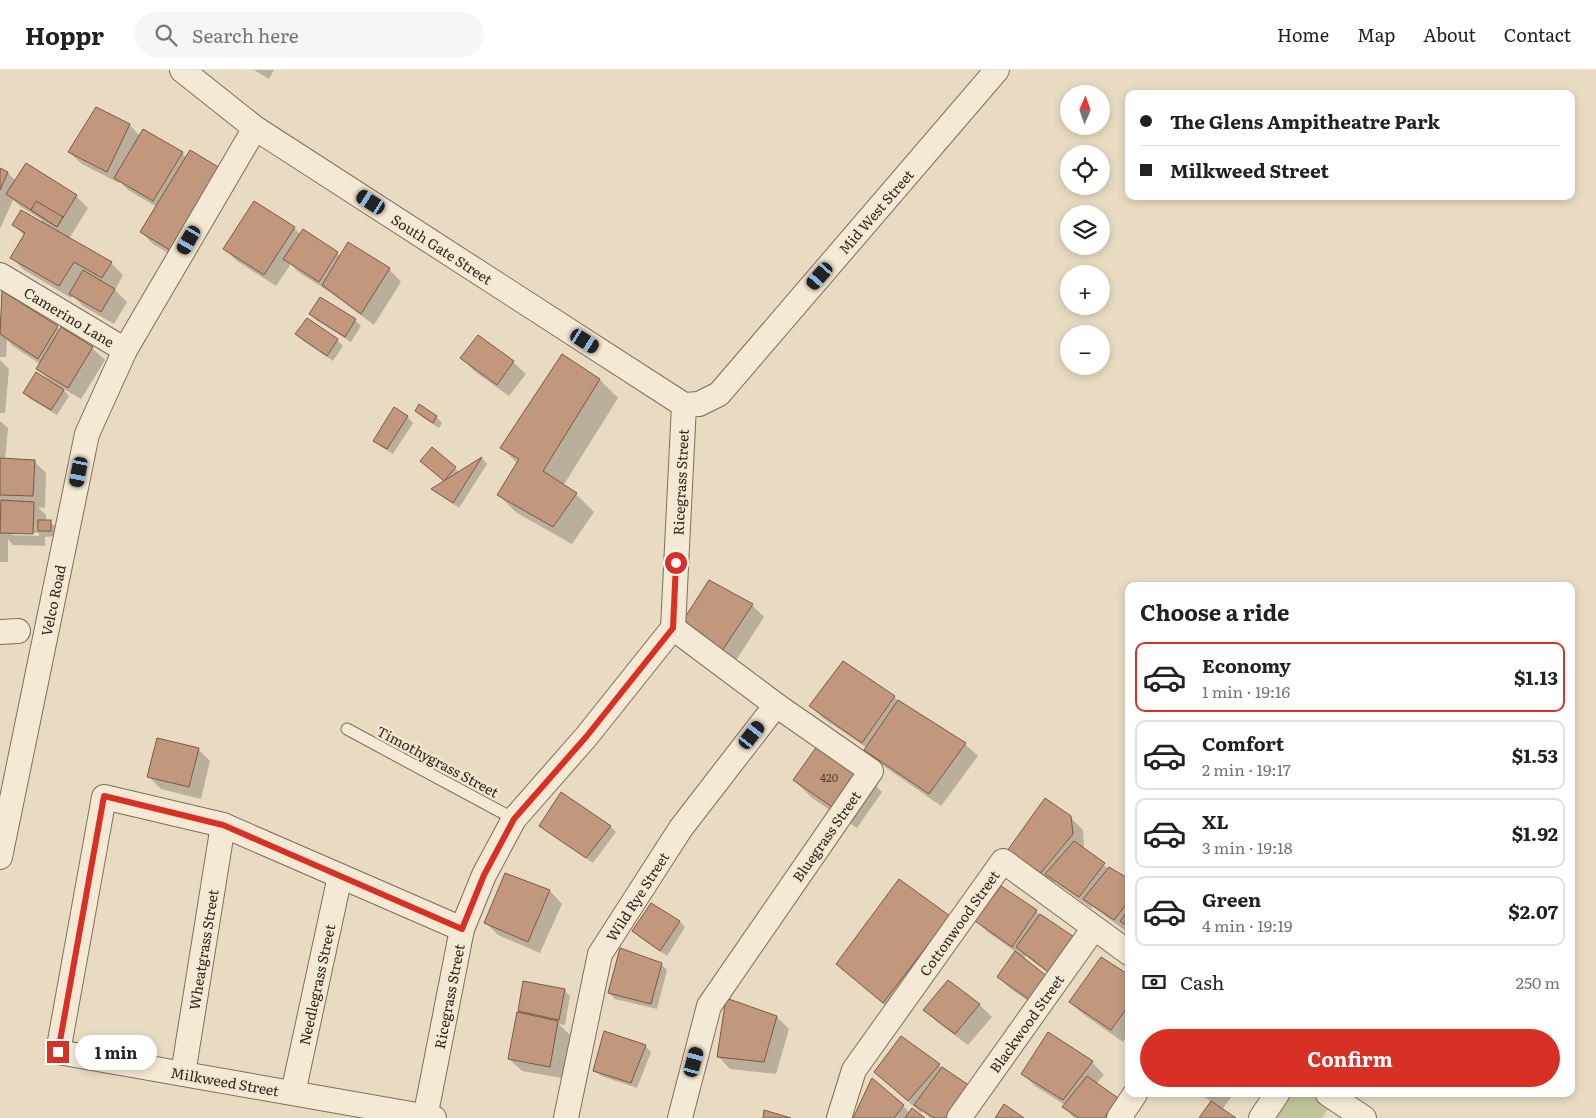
<!DOCTYPE html>
<html lang="en">
<head>
<meta charset="utf-8">
<style>
	body { margin:0; font-family:Literata,serif; background:#f6f6f6; color:#202124; height:100vh; display:flex; flex-direction:column; font-size:19px; white-space:nowrap }
	* { box-sizing:border-box; margin:0 }
	p { font-size:16px; color:#757577 }
	.icon { flex:none; width:28px; height:28px; fill:none; stroke:currentColor; stroke-width:2; stroke-linecap:round; stroke-linejoin:round }
	.map { position:relative; flex:1; overflow:hidden }
	.panel { position:absolute; left:1125px; top:512px; width:450px; height:515px; display:flex; flex-direction:column; background:#fff; border-radius:10px; box-shadow:0 2px 8px #0003 }
	.panel>* { flex:none }
	.top-card { position:absolute; left:1125px; top:20px; width:450px; height:110px; border-radius:10px; box-shadow:0 2px 8px #0003; display:grid; align-content:center; height:110px; padding:0 15px; background:#fff }
	.needle { width:32px; rotate:2deg }
	.buttons { position:absolute; left:1060px; top:15px; display:grid; gap:10px }
	.buttons a { display:grid; place-items:center; width:50px; height:50px; border-radius:50%; background:#fff; box-shadow:0 2px 8px #0003; font-size:25px }
	.end { position:absolute; width:22px; height:22px; margin:-11px; border:6px solid #d93025; background:#fff; box-shadow:0 0 0 2px #fff }
	.from { border-radius:50% }
	.bubble { position:absolute; height:35px; border-radius:18px; background:#fff; box-shadow:0 2px 8px #0003; font-size:16px; font-weight:700; line-height:35px; text-align:center }
	.car { position:absolute; width:15px; height:30px; margin:-15px -8px; border-radius:6px; box-shadow:0 0 4px 1px #0007; background:linear-gradient(#222 24%,#8ab4d8 0 40%,#222 0 76%,#8ab4d8 0 86%,#222 0) }
	.top-card b { display:flex; align-items:center; gap:18px; height:48px; font-size:19px }
	.top-card b+b { border-top:1px solid #e0e0e0 }
	.top-card i { width:12px; height:12px; background:#202124 }
	ul { padding:0; list-style:none }
	li { display:flex; align-items:center; gap:15px; height:70px; margin:0 10px 8px; padding:0 5px; border:2px solid #e0e0e0; border-radius:10px }
	li div { flex:1 }
	li b { display:block; font-size:19px }
	li em { font-style:normal; font-weight:700 }
	li.selected { border-color:#d93025 }
	li>.icon { width:45px; height:45px; stroke-width:1.5 }
	h2 { padding:0 15px; font-size:22px; line-height:60px }
	.pay { display:flex; align-items:center; gap:12px; height:55px; padding:0 15px; font-size:19px }
	.pay p { margin-inline-start:auto }
	.action { display:flex; gap:10px; margin-top:auto; padding:10px 15px }
	.action a { flex:1; height:58px; border-radius:30px; background:#d93025; color:#fff; font-size:20px; font-weight:700; line-height:58px; text-align:center }
	header { display:flex; align-items:center; gap:30px; box-sizing:border-box; height:70px; padding:0 25px; background:#fff; border-bottom:1px solid #e0e0e0 }
	header strong { font-size:24px }
	nav { display:flex; gap:28px; margin-inline-start:auto; font-size:18px }
	.search { width:350px; height:45px; background:#f6f6f6; display:flex; align-items:center; gap:12px; box-sizing:border-box; padding:0 18px; border-radius:28px; color:#757577; font-size:19px }
	.map>svg:first-child { display:block }
</style>
</head>
<body>
<header>
<strong>Hoppr</strong>
<div class="search"><svg class="icon" aria-label="search" viewBox="0 0 24 24"><circle cx="10" cy="10" r="6"/><path d="M15 15l6 6"/></svg>Search here</div>
<nav><a>Home</a><a>Map</a><a>About</a><a>Contact</a></nav>
</header>
<div class="map">
<svg width="1596" height="1048" viewBox="0 0 1596 1048">
	<rect width="100%" height="100%" fill="#e8dbc2"/>
	<polygon fill="#c1c498" points="1288,1024 1321,1024 1333,1032 1322,1048 1271,1048"/>
	<g fill="#0003" fill-rule="evenodd">
		<polygon points="254,0 274,0 269,9"/>
		<polygon points="130,55 140,66 182,83 187,88 182,191 153,174 141,162 157,137 128,120 120,112 119,113 82,94 69,82"/>
		<polygon points="0,99 8,103 16,111 76,126 88,138 69,169 111,193 123,205 115,220 127,232 114,254 83,236 73,226 71,228 24,200 12,188 25,166 14,155 41,152 42,150 20,136 13,130 0,159"/>
		<polygon points="294,158 301,165 337,183 341,187 349,174 389,199 401,212 374,255 331,223 297,201 291,194 276,216 237,191 225,179"/>
		<polygon points="321,228 355,250 361,256 351,272 316,250 311,244"/>
		<polygon points="0,244 57,257 60,260 92,278 105,290 81,329 62,318 69,326 57,345 30,329 24,323 51,312 37,298 40,294 13,276 7,270 6,287 0,287"/>
		<polygon points="307,250 337,270 343,276 333,291 302,270 296,264"/>
		<polygon points="478,267 513,292 526,304 509,326 474,301 462,288"/>
		<polygon points="0,290 9,299 5,343 0,343"/>
		<polygon points="600,310 618,328 563,416 576,424 594,442 572,474 517,443 498,425 518,394 502,378"/>
		<polygon points="416,341 436,347 442,353 439,358 422,347"/>
		<polygon points="407,347 413,353 393,384 380,376 374,370"/>
		<path d="M0 351 8 358 5 390 34 391 46 403 45 438 38 437 46 445V452H50L56 457V466L45 467V476L13 475 8 469V492H0V453L1 454 2 445H0ZM12 462 39 463V466L12 465Z"/>
		<polygon points="432,379 459,402 482,388 487,394 459,438 439,424 433,419 445,411 428,397"/>
		<polygon points="752,535 764,547 735,592 684,552"/>
		<polygon points="894,627 902,634 965,674 978,686 941,736 878,692 865,680 867,678 823,648 811,636"/>
		<polygon points="198,679 210,691 201,729 161,719 149,707"/>
		<polygon points="864,704 882,722 857,758 812,728 794,710"/>
		<polygon points="562,724 611,757 616,762 593,793 546,761 540,755"/>
		<polygon points="1070,747 1083,760 1084,777 1083,779 1109,799 1129,811 1129,858 1126,861 1093,837 1091,838 1055,812 1053,815 1021,793"/>
		<polygon points="506,804 550,821 562,834 540,883 498,865 486,853"/>
		<polygon points="651,834 680,852 685,857 667,886 639,867 634,861"/>
		<polygon points="1036,841 1042,847 1063,915 1026,886 1023,889 1042,941 1011,919 998,907 1016,882 989,863 977,851"/>
		<polygon points="950,847 896,944 850,906 837,894"/>
		<polygon points="661,894 667,900 657,939 615,929 609,923"/>
		<polygon points="1129,907 1129,964 1123,972 1083,944 1070,932"/>
		<polygon points="948,912 980,935 992,947 968,975 937,952 925,940"/>
		<polygon points="564,920 570,926 565,955 559,954 570,965 562,1008 522,1001 509,989 523,945 519,941"/>
		<polygon points="727,930 777,947 789,959 776,1004 730,999 718,986"/>
		<polygon points="1048,964 1092,992 1104,1005 1096,1014 1117,1029 1129,1041 1125,1048 1074,1048 1064,1037 1065,1035 1035,1016 1023,1004"/>
		<polygon points="645,976 651,982 637,1018 601,1006 595,1000"/>
		<polygon points="939,995 942,998 972,1048 930,1048 922,1041 921,1043 876,1002"/>
		<polygon points="1199,1024 1233,1024 1222,1040 1234,1048 1201,1048 1212,1032"/>
		<polygon points="903,1036 910,1043 923,1048 854,1048"/>
	</g>
	<g fill="#c1977d" stroke="#7c5844">
		<polygon points="96,37 130,54 107,102 68,82"/>
		<polygon points="143,59 183,82 153,131 114,108"/>
		<polygon points="190,80 220,98 170,180 140,162"/>
		<polygon points="26,93 77,125 57,157 6,124"/>
		<polygon points="0,98 8,102 0,120"/>
		<polygon points="36,131 63,147 57,157 31,140"/>
		<polygon points="254,131 295,157 264,205 223,179"/>
		<polygon points="21,140 112,192 102,208 74,192 59,216 10,188 25,163 12,155"/>
		<polygon points="303,159 338,182 319,212 283,189"/>
		<polygon points="348,172 390,198 361,244 322,215"/>
		<polygon points="83,200 115,219 101,242 69,224"/>
		<polygon points="2,221 58,256 38,289 0,264"/>
		<polygon points="320,227 356,249 345,267 309,244"/>
		<polygon points="307,248 338,269 327,286 295,264"/>
		<polygon points="61,257 93,277 68,318 36,299"/>
		<polygon points="478,265 514,291 497,315 460,288"/>
		<polygon points="562,284 600,309 543,401 577,423 553,457 497,425 519,389 500,378"/>
		<polygon points="36,302 64,320 51,340 23,323"/>
		<polygon points="419,334 437,346 433,353 415,341"/>
		<polygon points="394,337 408,346 387,379 373,371"/>
		<polygon points="432,377 456,397 444,411 420,391"/>
		<polygon points="482,387 453,433 431,419"/>
		<polygon points="0,388 35,390 33,426 0,425"/>
		<polygon points="1,430 34,432 33,464 0,463"/>
		<rect x="38" y="450" width="13" height="11"/>
		<polygon points="709,510 753,534 722,581 682,552"/>
		<polygon points="843,591 895,626 862,673 809,636"/>
		<polygon points="898,630 966,673 929,724 864,680"/>
		<polygon points="157,668 199,678 189,717 147,707"/>
		<polygon points="820,672 865,703 838,741 793,710"/>
		<polygon points="561,722 611,756 586,788 539,756"/>
		<polygon points="1045,728 1071,746 1073,764 1040,804 1007,781"/>
		<polygon points="1074,771 1105,793 1079,827 1045,804"/>
		<polygon points="1109,797 1129,809 1129,831 1114,850 1083,829"/>
		<polygon points="505,803 550,820 528,872 484,853"/>
		<polygon points="899,809 950,846 883,933 836,894"/>
		<polygon points="1001,816 1037,840 1012,877 975,851"/>
		<polygon points="651,833 680,851 660,881 632,861"/>
		<polygon points="1129,839 1129,857 1120,851"/>
		<polygon points="1040,844 1077,869 1050,903 1016,877"/>
		<polygon points="620,878 662,893 651,934 608,923"/>
		<polygon points="1015,881 1048,907 1030,930 997,907"/>
		<polygon points="1101,887 1129,905 1129,935 1111,960 1069,932"/>
		<polygon points="948,910 980,934 955,964 923,940"/>
		<polygon points="523,911 565,919 559,950 518,941"/>
		<polygon points="726,928 777,946 764,992 717,987"/>
		<polygon points="517,942 558,951 550,997 508,989"/>
		<polygon points="604,961 646,975 631,1013 593,1001"/>
		<polygon points="1048,962 1093,991 1063,1030 1021,1004"/>
		<polygon points="901,966 940,994 908,1031 874,1002"/>
		<polygon points="942,997 973,1018 950,1048 934,1048 914,1035"/>
		<polygon points="1087,1006 1118,1028 1104,1048 1079,1048 1062,1037"/>
		<polygon points="872,1008 904,1035 894,1048 853,1048"/>
		<polygon points="1211,1031 1236,1048 1199,1048"/>
		<polygon points="1004,1034 1024,1048 995,1048"/>
		<polygon points="912,1038 925,1048 905,1048"/>
		<polygon points="764,1040 791,1048 763,1048"/>
	</g>
	<g fill="none" stroke-linecap="round" stroke-linejoin="round">
		<g stroke="#7f6d5c" stroke-width="13">
			<polyline id="lane" points="347,659 514,749"/>
		</g>
		<g stroke="#7f6d5c" stroke-width="26">
			<g id="street">
				<path id="s1" d="M182 0 255 58 684 335"/>
				<path id="s2" d="M0 205 125 280"/>
				<path id="s3" d="M684 335 699 334 719 324 997 0"/>
				<polyline points="673,558 776,635 871,701 709,936 680,1048"/>
				<polyline points="0,562 18,561"/>
				<path id="s4" d="M0 787 87 364 125 280 255 58"/>
				<path id="s5" d="M183 1004 223 755"/>
				<path id="s6" d="M293 1023 340 806"/>
				<polyline points="1328,1024 1364,1048"/>
				<path id="s7" d="M425 1048 462 859 484 805 514 749 586 667 673 558 684 335"/>
				<polyline points="434,1048 58,982 104,727 223,755 462,859"/>
				<path id="s8" d="M566 1048 600 884 681 758 776 635"/>
				<path id="s9" d="M839 1048 854 1000 1003 791 1129 883"/>
				<path id="s10" d="M959 1048 1094 858"/>
				<polyline points="1119,1048 1135,1024"/>
				<polyline points="1261,1048 1277,1024"/>
			</g>
		</g>
		<use href="#lane" stroke="#f4e9d4" stroke-width="11"/>
		<use href="#street" stroke="#f4e9d4" stroke-width="24"/>
	</g>
	<g fill="none" stroke-linecap="round" stroke-linejoin="round">
		<polyline stroke="#d93025" stroke-width="6" points="58,982 104,726 223,755 462,859 484,805 514,749 586,667 673,558 676,493"/>
	</g>
	<g text-anchor="middle" dominant-baseline="central" stroke-width="5" stroke-linejoin="round" paint-order="stroke">
		<g font-size="11" fill="#554236">
			<text x="829" y="707">420</text>
		</g>
		<g font-size="14" fill="#31261e" stroke="#f0e6d1">
			<text stroke="none"><textPath href="#s3" startOffset="278">Mid West Street</textPath></text>
			<text stroke="none"><textPath href="#s1" startOffset="316">South Gate Street</textPath></text>
			<text stroke="none"><textPath href="#s2" startOffset="81">Camerino Lane</textPath></text>
			<text stroke="none"><textPath href="#s7" startOffset="709">Ricegrass Street</textPath></text>
			<text stroke="none"><textPath href="#s4" startOffset="262">Velco Road</textPath></text>
			<text transform="translate(438 691) rotate(28)">Timothygrass Street</text>
			<text transform="translate(826 766) rotate(-55)">Bluegrass Street</text>
			<text stroke="none"><textPath href="#s8" startOffset="236">Wild Rye Street</textPath></text>
			<text stroke="none"><textPath href="#s9" startOffset="231">Cottonwood Street</textPath></text>
			<text stroke="none"><textPath href="#s5" startOffset="126">Wheatgrass Street</textPath></text>
			<text stroke="none"><textPath href="#s6" startOffset="111">Needlegrass Street</textPath></text>
			<text stroke="none"><textPath href="#s7" startOffset="124">Ricegrass Street</textPath></text>
			<text stroke="none"><textPath href="#s10" startOffset="116">Blackwood Street</textPath></text>
			<text transform="translate(225 1011) rotate(10)">Milkweed Street</text>
		</g>
	</g>
</svg>
<div class="buttons">
<a><svg class="needle" viewBox="-14 -14 28 28"><path d="M0-13l5 13h-10z" fill="#e53935"/><path d="M0 13l5-13h-10z" fill="#757577"/></svg></a>
<a><svg class="icon" aria-label="locate" viewBox="0 0 24 24"><circle cx="12" cy="12" r="6"/><path d="M12 2v4M12 18v4M2 12h4M18 12h4"/></svg></a>
<a><svg class="icon" aria-label="layers" viewBox="0 0 24 24"><path d="M12 4l9 5-9 5-9-5zM3 14l9 5 9-5"/></svg></a>
<a>+</a>
<a>−</a>
</div>
<i class="end from" style="left:676px;top:493px"></i>
<i class="end" style="left:58px;top:982px"></i>
<div class="bubble" style="left:75px;top:965px;width:82px">1 min</div>
<i class="car" style="left:371px;top:132px;rotate:303deg"></i>
<i class="car" style="left:189px;top:170px;rotate:210deg"></i>
<i class="car" style="left:820px;top:206px;rotate:221deg"></i>
<i class="car" style="left:585px;top:271px;rotate:123deg"></i>
<i class="car" style="left:79px;top:402px;rotate:191deg"></i>
<i class="car" style="left:752px;top:665px;rotate:38deg"></i>
<i class="car" style="left:694px;top:992px;rotate:15deg"></i>
<div class="top-card">
<b><i class="from"></i>The Glens Ampitheatre Park</b>
<b><i></i>Milkweed Street</b>
</div>
<section class="panel">
<h2>Choose a ride</h2>
<ul>
<li class="selected"><svg class="icon" aria-label="car" viewBox="0 0 24 24"><path d="M5 17H2v-5l4-1 3-4h7l3 4 3 1v5h-3M9 17h6M6 11h13"/><circle cx="7" cy="17" r="2"/><circle cx="17" cy="17" r="2"/></svg><div><b>Economy</b><p>1 min · 19:16</p></div><em>$1.13</em></li>
<li><svg class="icon" aria-label="car" viewBox="0 0 24 24"><path d="M5 17H2v-5l4-1 3-4h7l3 4 3 1v5h-3M9 17h6M6 11h13"/><circle cx="7" cy="17" r="2"/><circle cx="17" cy="17" r="2"/></svg><div><b>Comfort</b><p>2 min · 19:17</p></div><em>$1.53</em></li>
<li><svg class="icon" aria-label="car" viewBox="0 0 24 24"><path d="M5 17H2v-5l4-1 3-4h7l3 4 3 1v5h-3M9 17h6M6 11h13"/><circle cx="7" cy="17" r="2"/><circle cx="17" cy="17" r="2"/></svg><div><b>XL</b><p>3 min · 19:18</p></div><em>$1.92</em></li>
<li><svg class="icon" aria-label="car" viewBox="0 0 24 24"><path d="M5 17H2v-5l4-1 3-4h7l3 4 3 1v5h-3M9 17h6M6 11h13"/><circle cx="7" cy="17" r="2"/><circle cx="17" cy="17" r="2"/></svg><div><b>Green</b><p>4 min · 19:19</p></div><em>$2.07</em></li>
</ul>
<div class="pay"><svg class="icon" aria-label="cash" viewBox="0 0 24 24"><path d="M3 7h18v10H3z"/><circle cx="12" cy="12" r="2"/></svg>Cash<p>250 m</p></div>
<div class="action"><a>Confirm</a></div>
</section>
</div>
</body>
</html>
